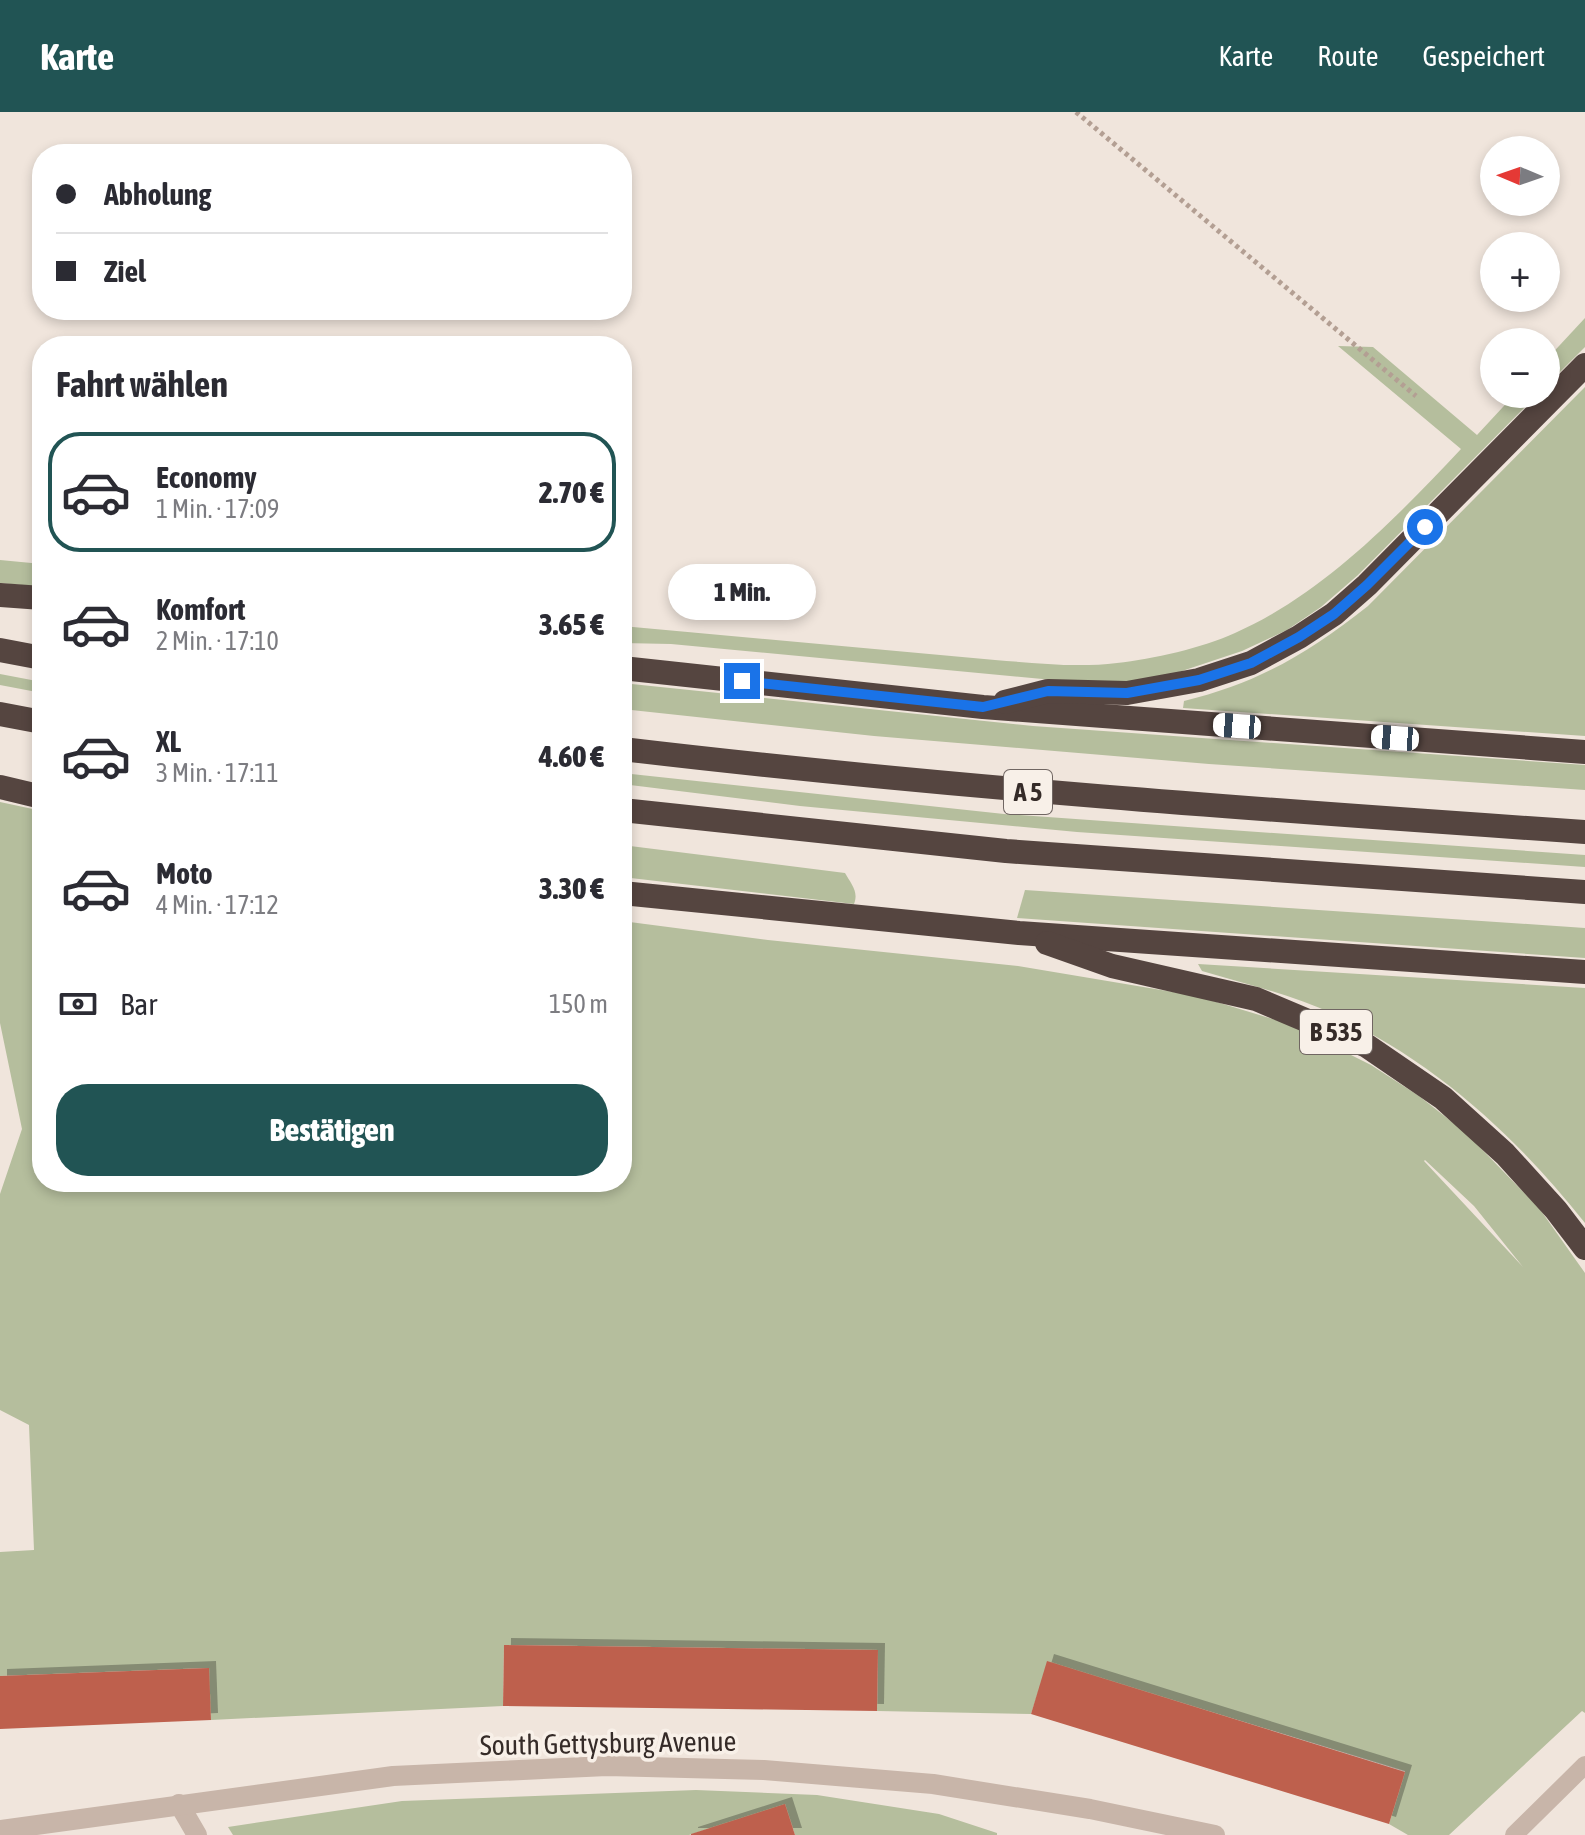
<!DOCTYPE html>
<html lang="de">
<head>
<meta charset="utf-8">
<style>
	body { margin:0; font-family:"Asap Condensed",sans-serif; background:#f7f7f7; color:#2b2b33; height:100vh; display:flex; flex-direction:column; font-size:30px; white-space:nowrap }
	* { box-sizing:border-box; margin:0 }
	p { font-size:26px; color:#7c7c81 }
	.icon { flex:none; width:44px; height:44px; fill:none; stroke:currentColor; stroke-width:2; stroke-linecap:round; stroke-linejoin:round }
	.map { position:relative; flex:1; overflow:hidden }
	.side { position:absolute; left:32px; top:224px; width:600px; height:856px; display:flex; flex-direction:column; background:#fff; border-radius:32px; box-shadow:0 4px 12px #0003 }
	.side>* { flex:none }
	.hud { position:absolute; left:32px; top:32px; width:600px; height:176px; border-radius:32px; box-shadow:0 4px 12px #0003; display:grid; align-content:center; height:176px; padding:0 24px; background:#fff }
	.needle { width:52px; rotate:272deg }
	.controls { position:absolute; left:1480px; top:24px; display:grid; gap:16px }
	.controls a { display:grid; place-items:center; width:80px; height:80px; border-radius:50%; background:#fff; box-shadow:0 4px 12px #0003; font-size:40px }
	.end { position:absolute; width:36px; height:36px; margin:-18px; border:10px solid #1a73e8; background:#fff; box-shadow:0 0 0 4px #fff }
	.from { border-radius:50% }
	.bubble { position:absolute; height:56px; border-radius:28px; background:#fff; box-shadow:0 4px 12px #0003; font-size:26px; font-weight:800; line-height:56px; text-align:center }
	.car { position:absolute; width:24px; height:48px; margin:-24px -12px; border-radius:10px; box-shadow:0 0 6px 2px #0007; background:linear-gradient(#fff 24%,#345 0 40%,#fff 0 76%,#345 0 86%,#fff 0) }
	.hud b { display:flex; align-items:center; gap:28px; height:76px; font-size:30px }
	.hud b+b { border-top:2px solid #e1e1e2 }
	.hud i { width:20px; height:20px; background:#2b2b33 }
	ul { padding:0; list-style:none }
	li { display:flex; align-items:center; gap:24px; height:120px; margin:0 16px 12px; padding:0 8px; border:4px solid transparent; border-radius:32px }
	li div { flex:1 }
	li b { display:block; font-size:30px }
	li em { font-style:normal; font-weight:800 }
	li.active { border-color:#215454 }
	li>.icon { width:72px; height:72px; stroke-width:1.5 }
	h2 { padding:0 24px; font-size:36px; line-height:96px }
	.pay { display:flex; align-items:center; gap:20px; height:88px; padding:0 24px; font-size:30px }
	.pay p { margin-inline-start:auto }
	.action { display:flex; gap:16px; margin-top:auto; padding:16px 24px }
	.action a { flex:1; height:92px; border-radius:32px; background:#215454; color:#fff; font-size:32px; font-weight:800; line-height:92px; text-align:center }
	header { display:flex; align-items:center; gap:48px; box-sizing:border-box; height:112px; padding:0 40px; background:#215454; color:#fff }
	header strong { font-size:38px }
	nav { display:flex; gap:44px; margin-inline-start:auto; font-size:28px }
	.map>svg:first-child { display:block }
</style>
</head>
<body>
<header>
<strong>Karte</strong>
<nav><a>Karte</a><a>Route</a><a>Gespeichert</a></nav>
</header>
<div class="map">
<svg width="1585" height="1723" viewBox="0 0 1585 1723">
	<defs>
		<filter id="shadow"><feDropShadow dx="7" dy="-7" stdDeviation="0" flood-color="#0004"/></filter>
	</defs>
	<rect width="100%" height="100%" fill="#f0e5dc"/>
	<g fill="#b5be9d" fill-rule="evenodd">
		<polygon points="1585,206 1585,235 1546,274 1546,248"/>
		<path d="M1338 234 1373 235 1477 323 1515 282H1538L1358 463 1321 495 1287 518 1242 539 1170 563 1129 570H1074L671 532 622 531V514L995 548C1035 551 1077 556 1117 551 1153 547 1202 536 1235 521 1323 482 1396 406 1461 337Z"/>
		<path d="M1585 275V624L1183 596 1184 589C1259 571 1308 541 1368 494Z"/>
		<polygon points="0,448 42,452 42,475 0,471"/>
		<polygon points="0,562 42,570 42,581 0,573"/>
		<polygon points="622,571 1033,614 1585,653 1585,678 1209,652 874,624 622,597"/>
		<polygon points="622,661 1004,702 1585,743 1585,755 1077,720 800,694 622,672"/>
		<path d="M0 690 42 699V1070H622V809L768 828 1018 854 1197 884 1289 912 1371 953 1419 984 1466 1021 1539 1096 1585 1161V1601L1582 1599 1449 1723H1408L1389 1712 1405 1659 1048 1550 1031 1602 877 1599 878 1538 504 1533 503 1594 211 1608 208 1556 0 1564V1440L34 1438 29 1313 0 1298V1082L22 1017 0 911ZM1425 1048 1474 1094 1523 1155 1424 1049Z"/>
		<path d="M622 733 845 761C851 772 859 779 854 792L622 765Z"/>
		<polygon points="1025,778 1585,816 1585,846 1017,806"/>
		<path d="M1198 852 1585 876V1111C1516 1024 1436 951 1335 903 1293 883 1246 872 1202 859Z"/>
		<polygon points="696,1678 817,1683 939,1702 997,1721 997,1723 795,1723 785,1693 689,1723 233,1723 228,1715 402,1689"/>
	</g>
	<g fill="#be604d" filter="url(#shadow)">
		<polygon points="504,1533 878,1538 877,1599 503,1594"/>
		<polygon points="1047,1549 1405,1660 1389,1712 1031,1602"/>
		<polygon points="209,1556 211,1608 0,1617 0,1564"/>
		<polygon points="785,1692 795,1723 691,1723 691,1722"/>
	</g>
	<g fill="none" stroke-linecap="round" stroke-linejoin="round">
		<polyline stroke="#b39f93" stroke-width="5" stroke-dasharray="4 4" stroke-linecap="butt" points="1076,0 1416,284"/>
		<polyline stroke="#c8b5a9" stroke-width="18" points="1514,1723 1585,1653"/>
		<g stroke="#c8b5a9" stroke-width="20">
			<polyline points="179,1692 197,1723"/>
			<polyline points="0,1718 393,1664 607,1654 764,1658 933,1672 1090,1697 1215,1723"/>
		</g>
		<g stroke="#554540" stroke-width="24">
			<polyline points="0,483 42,486"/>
			<polyline points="0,538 42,546"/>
			<polyline points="622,556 983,595 1585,640"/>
			<polyline points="1005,590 1048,579 1127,581 1199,568 1251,551 1299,525 1334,502 1367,473 1585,253"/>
			<polyline points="0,602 42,610"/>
			<path d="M622 637C942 675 1263 698 1585 720"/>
			<polyline points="0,675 42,685"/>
			<polyline points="622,698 1006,739 1585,780"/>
			<polyline points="622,781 1019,821 1585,860"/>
			<polyline points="1047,831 1112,854 1256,887 1367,934 1443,986 1505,1042 1556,1098 1585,1136"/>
		</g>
	</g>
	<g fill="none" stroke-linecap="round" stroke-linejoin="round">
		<polyline stroke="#1a73e8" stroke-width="10" points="742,569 983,595 1048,579 1127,581 1199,568 1251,551 1299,525 1334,502 1367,473 1425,415"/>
	</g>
	<g text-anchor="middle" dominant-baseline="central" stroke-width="7" stroke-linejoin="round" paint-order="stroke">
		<g fill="#f8f0e8" stroke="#706662" stroke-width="2">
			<rect x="1004" y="658" width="48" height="44" rx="6"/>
			<rect x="1300" y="898" width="72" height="44" rx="6"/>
		</g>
		<g font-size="26" font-weight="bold" fill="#352b28">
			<text x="1028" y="680">A 5</text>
			<text x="1336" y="920">B 535</text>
		</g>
		<g font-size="28" fill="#352b28" stroke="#f8f0e8">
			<text transform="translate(608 1631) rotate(-1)">South Gettysburg Avenue</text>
		</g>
	</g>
</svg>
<div class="controls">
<a><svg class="needle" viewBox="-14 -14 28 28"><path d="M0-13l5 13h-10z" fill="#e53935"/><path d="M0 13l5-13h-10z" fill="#7c7c81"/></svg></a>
<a>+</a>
<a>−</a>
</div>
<i class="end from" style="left:1425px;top:415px"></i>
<i class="end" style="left:742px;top:569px"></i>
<div class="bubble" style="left:668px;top:452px;width:148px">1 Min.</div>
<i class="car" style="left:1237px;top:614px;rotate:274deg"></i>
<i class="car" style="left:1395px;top:626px;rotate:274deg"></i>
<div class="hud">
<b><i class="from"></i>Abholung</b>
<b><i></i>Ziel</b>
</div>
<section class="side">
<h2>Fahrt wählen</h2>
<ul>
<li class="active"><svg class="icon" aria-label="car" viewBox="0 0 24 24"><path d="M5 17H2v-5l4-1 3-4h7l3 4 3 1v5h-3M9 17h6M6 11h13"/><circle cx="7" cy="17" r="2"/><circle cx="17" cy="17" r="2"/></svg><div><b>Economy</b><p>1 Min. · 17:09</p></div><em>2.70 €</em></li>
<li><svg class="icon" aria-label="car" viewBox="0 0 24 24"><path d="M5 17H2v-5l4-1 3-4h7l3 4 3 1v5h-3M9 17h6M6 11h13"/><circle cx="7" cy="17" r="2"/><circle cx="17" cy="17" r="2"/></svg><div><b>Komfort</b><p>2 Min. · 17:10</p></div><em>3.65 €</em></li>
<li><svg class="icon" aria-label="car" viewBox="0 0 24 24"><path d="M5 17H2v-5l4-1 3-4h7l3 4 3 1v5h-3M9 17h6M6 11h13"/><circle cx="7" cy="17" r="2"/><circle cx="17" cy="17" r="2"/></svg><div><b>XL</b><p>3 Min. · 17:11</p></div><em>4.60 €</em></li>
<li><svg class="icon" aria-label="car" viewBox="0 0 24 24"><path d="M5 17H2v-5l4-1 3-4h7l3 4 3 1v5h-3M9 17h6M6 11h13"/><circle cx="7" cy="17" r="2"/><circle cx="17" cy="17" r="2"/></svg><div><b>Moto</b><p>4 Min. · 17:12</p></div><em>3.30 €</em></li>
</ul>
<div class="pay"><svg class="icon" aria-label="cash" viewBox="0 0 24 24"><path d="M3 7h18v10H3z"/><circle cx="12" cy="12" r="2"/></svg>Bar<p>150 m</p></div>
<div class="action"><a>Bestätigen</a></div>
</section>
</div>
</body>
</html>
